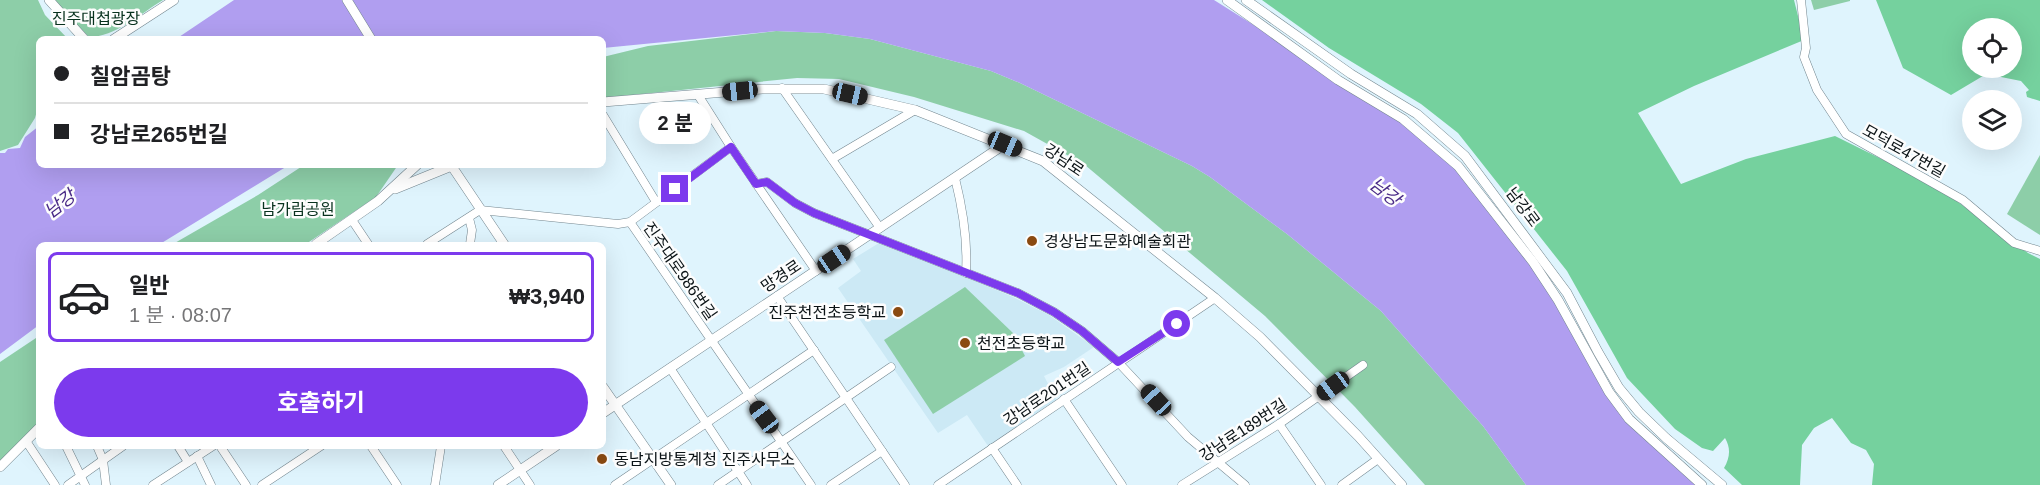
<!DOCTYPE html>
<html lang="ko">
<head>
<meta charset="utf-8">
<style>
	body { margin:0; font-family:Arial,"Noto Sans KR",sans-serif; background:#f2f2f2; color:#202124; height:100vh; display:flex; flex-direction:column; font-size:22px; white-space:nowrap }
	* { box-sizing:border-box; margin:0 }
	p { font-size:20px; color:#757577 }
	.icon { flex:none; width:33px; height:33px; fill:none; stroke:currentColor; stroke-width:2; stroke-linecap:round; stroke-linejoin:round }
	.map { position:relative; flex:1; overflow:hidden }
	.drawer { position:absolute; left:36px; top:242px; width:570px; height:207px; display:flex; flex-direction:column; background:#fff; border-radius:9px; box-shadow:0 6px 24px #0002 }
	.drawer>* { flex:none }
	.top-card { position:absolute; left:36px; top:36px; width:570px; height:132px; border-radius:9px; box-shadow:0 6px 24px #0002; display:grid; align-content:center; height:132px; padding:0 18px; background:#fff }
	.controls { position:absolute; left:1962px; top:18px; display:grid; gap:12px }
	.controls a { display:grid; place-items:center; width:60px; height:60px; border-radius:50%; background:#fff; box-shadow:0 6px 24px #0002; font-size:30px }
	.end { position:absolute; width:27px; height:27px; margin:-14px; border:8px solid #7c3aed; background:#fff; box-shadow:0 0 0 3px #fff }
	.from { border-radius:50% }
	.bubble { position:absolute; height:42px; border-radius:21px; background:#fff; box-shadow:0 6px 24px #0002; font-size:20px; font-weight:700; line-height:42px; text-align:center }
	.car { position:absolute; width:18px; height:36px; margin:-18px -9px; border-radius:8px; box-shadow:0 0 4px 2px #0007; background:linear-gradient(#222 24%,#8ab4d8 0 40%,#222 0 76%,#8ab4d8 0 86%,#222 0) }
	.top-card b { display:flex; align-items:center; gap:21px; height:57px; font-size:22px }
	.top-card b+b { border-top:2px solid #e0e0e0 }
	.top-card i { width:15px; height:15px; background:#202124 }
	ul { padding:10px 0 0; list-style:none }
	li { display:flex; align-items:center; gap:18px; height:90px; margin:0 12px 9px; padding:0 6px; border:3px solid transparent; border-radius:9px }
	li div { flex:1 }
	li b { display:block; font-size:22px }
	li em { font-style:normal; font-weight:700 }
	li.selected { border-color:#7c3aed }
	li>.icon { width:54px; height:54px; stroke-width:1.5 }
	.primary-button { display:flex; gap:12px; margin-top:auto; padding:12px 18px }
	.primary-button a { flex:1; height:69px; border-radius:36px; background:#7c3aed; color:#fff; font-size:24px; font-weight:700; line-height:69px; text-align:center }
	.map>svg:first-child { display:block }
</style>
</head>
<body>
<div class="map">
<svg width="2040" height="485" viewBox="0 0 2040 485">
	<rect width="100%" height="100%" fill="#dff4fd"/>
	<polygon fill="#cce9f5" points="879,243 909,253 1013,297 1049,315 1094,347 1064,367 1044,376 1057,401 988,446 967,415 938,433 838,288 861,271 853,259"/>
	<g fill="#8dcea8">
		<polygon points="0,0 38,0 45,15 68,39 39,39 39,104 35,118 18,145 0,151"/>
		<path d="M53 0H163C140 14 115 37 89 37Z"/>
		<polygon points="1811,0 1850,0 1850,1 1814,10"/>
		<polygon points="776,31 825,33 870,39 991,71 1020,83 1192,166 1210,177 1287,234 1381,311 1483,426 1526,485 1425,485 1355,407 1265,316 1085,165 1024,131 914,97 839,79 797,78 603,98 603,57 648,46"/>
		<polygon points="2040,155 2040,235 2007,214"/>
		<polygon points="304,165 398,165 376,197 306,244 173,244 258,195"/>
		<polygon points="965,287 1013,333 1025,356 933,414 884,340"/>
		<polygon points="39,336 39,424 0,464 0,362"/>
	</g>
	<g fill="#75d19e" fill-rule="evenodd">
		<path d="M1262 0H1794L1804 40 1694 86 1638 113 1681 184 1746 159 1835 136 1936 186 2028 253 2040 259V485H1872L1874 464 1866 450 1851 443 1832 418 1814 428 1802 445 1800 485H1742L1724 468C1730 458 1731 448 1725 438L1713 451 1702 448 1675 429 1627 378 1567 271 1458 133 1421 104 1329 48Z"/>
		<path d="M1876 0H2040V101L2027 97 2026 92 2029 90 2021 81 2001 77 1993 70 1951 95 1903 68ZM1972 28H2012V68H1972Z"/>
	</g>
	<g fill="#b09ef0">
		<polygon points="234,0 1214,0 1319,66 1441,147 1526,249 1620,407 1700,485 1526,485 1483,426 1381,311 1287,234 1210,177 1192,166 1020,83 991,71 870,39 825,33 776,31 603,48 603,39 176,39"/>
		<polygon points="39,126 39,165 289,165 160,244 39,244 39,325 0,354 0,153 5,153 8,149 20,148 25,137"/>
	</g>
	<g fill="none" stroke-linecap="round" stroke-linejoin="round">
		<g stroke="#73868f" stroke-width="9">
			<g id="minor">
				<polyline points="1801,0 1806,48 1804,57 1817,90 1846,134 1963,200 2014,243 2040,251"/>
				<polyline points="782,88 880,228"/>
				<polyline points="698,95 731,147 816,271"/>
				<polyline points="603,115 656,202"/>
				<polyline points="832,159 915,110"/>
				<path d="M955 178C963 210 968 240 966 273"/>
				<polyline points="756,184 767,182 795,203 814,213 1018,293 1054,312 1082,331 1118,362 1188,437 1245,485"/>
				<polyline points="469,218 472,230 470,244"/>
				<polyline points="352,220 368,244"/>
				<polyline points="630,222 811,485"/>
				<polyline points="427,244 480,210 618,224 630,222 731,147"/>
				<polyline points="777,296 905,485"/>
				<polyline points="670,368 747,485"/>
				<polyline points="1064,399 1122,485"/>
				<polyline points="1279,424 1321,485"/>
				<polyline points="26,441 55,485"/>
				<polyline points="66,446 85,485"/>
				<polyline points="97,446 103,460 106,485"/>
				<polyline points="178,446 188,462"/>
				<polyline points="220,446 246,485"/>
				<polyline points="371,446 397,485"/>
				<polyline points="504,446 530,485"/>
				<polyline points="992,448 1017,485"/>
				<polyline points="197,456 211,485"/>
				<polyline points="68,485 123,446"/>
				<polyline points="153,485 213,446"/>
				<polyline points="262,485 321,446"/>
				<polyline points="435,485 441,446"/>
				<polyline points="615,485 814,350"/>
				<polyline points="718,485 891,367"/>
				<polyline points="831,485 882,451"/>
				<polyline points="938,485 1215,298"/>
				<polyline points="1182,485 1279,424 1363,365"/>
				<polyline points="1342,485 1378,459"/>
			</g>
		</g>
		<g stroke="#73868f" stroke-width="10">
			<g id="tertiary">
				<polyline points="49,0 84,39"/>
				<polyline points="347,0 371,39"/>
				<polyline points="1227,0 1338,80 1403,119 1458,166 1533,262 1558,300 1609,392 1629,419 1702,485"/>
				<polyline points="1246,0 1351,74 1417,114 1465,156 1567,293 1598,352 1619,388 1639,412 1666,438 1722,485"/>
				<polyline points="114,39 174,0"/>
				<polyline points="603,102 762,89 824,89 915,110 1043,161 1215,298 1260,337 1358,436 1402,485"/>
				<polyline points="451,165 504,244"/>
				<polyline points="395,189 454,165"/>
				<polyline points="316,244 378,201 417,165"/>
				<polyline points="603,387 671,485"/>
				<polyline points="603,413 1005,144"/>
				<polyline points="0,467 39,428"/>
				<polyline points="498,485 556,446"/>
			</g>
		</g>
		<use href="#minor" stroke="#fff" stroke-width="8"/>
		<use href="#tertiary" stroke="#fff" stroke-width="9"/>
	</g>
	<g fill="none" stroke-linecap="round" stroke-linejoin="round">
		<polyline stroke="#7c3aed" stroke-width="8" points="675,189 731,147 756,184 767,182 795,203 814,213 1018,293 1054,312 1082,331 1118,362 1177,324"/>
	</g>
	<g fill="#8a4a11" stroke="#fdfdfd" stroke-width="2">
		<circle cx="1032" cy="241" r="6"/>
		<circle cx="898" cy="312" r="6"/>
		<circle cx="965" cy="343" r="6"/>
		<circle cx="602" cy="459" r="6"/>
	</g>
	<g text-anchor="middle" dominant-baseline="central" stroke-width="5" stroke-linejoin="round" paint-order="stroke">
		<g font-size="16" fill="#08321e" stroke="#fdfdfd">
			<text x="96" y="18">진주대첩광장</text>
			<text x="298" y="209">남가람공원</text>
		</g>
		<g font-size="16" fill="#0b1316" stroke="#fdfdfd">
			<text transform="translate(1904 151) rotate(29)">모덕로47번길</text>
			<text transform="translate(1064 160) rotate(34)">강남로</text>
			<text transform="translate(1523 207) rotate(53)">남강로</text>
			<text transform="translate(680 271) rotate(55)">진주대로986번길</text>
			<text transform="translate(781 276) rotate(-34)">망경로</text>
			<text transform="translate(1047 394) rotate(-34)">강남로201번길</text>
			<text transform="translate(1243 430) rotate(-33)">강남로189번길</text>
		</g>
		<g font-size="16" fill="#0b1316" stroke="#fdfdfd" text-anchor="start">
			<text x="1044" y="241">경상남도문화예술회관</text>
			<text x="886" y="312" text-anchor="end">진주천전초등학교</text>
			<text x="977" y="343">천전초등학교</text>
			<text x="614" y="459">동남지방통계청 진주사무소</text>
		</g>
		<g font-size="18" font-style="italic" fill="#492a87" stroke="#fdfdfd">
			<text transform="translate(1385 192) rotate(38)">남강</text>
			<text transform="translate(60 204) rotate(-37)">남강</text>
		</g>
	</g>
</svg>
<div class="controls">
<a><svg class="icon" aria-label="locate" viewBox="0 0 24 24"><circle cx="12" cy="12" r="6"/><path d="M12 2v4M12 18v4M2 12h4M18 12h4"/></svg></a>
<a><svg class="icon" aria-label="layers" viewBox="0 0 24 24"><path d="M12 4l9 5-9 5-9-5zM3 14l9 5 9-5"/></svg></a>
</div>
<i class="end from" style="left:1177px;top:324px"></i>
<i class="end" style="left:675px;top:189px"></i>
<div class="bubble" style="left:639px;top:102px;width:72px">2 분</div>
<i class="car" style="left:740px;top:91px;rotate:264deg"></i>
<i class="car" style="left:850px;top:94px;rotate:103deg"></i>
<i class="car" style="left:1005px;top:144px;rotate:113deg"></i>
<i class="car" style="left:834px;top:259px;rotate:56deg"></i>
<i class="car" style="left:1333px;top:386px;rotate:234deg"></i>
<i class="car" style="left:1156px;top:400px;rotate:317deg"></i>
<i class="car" style="left:764px;top:417px;rotate:323deg"></i>
<div class="top-card">
<b><i class="from"></i>칠암곰탕</b>
<b><i></i>강남로265번길</b>
</div>
<section class="drawer">
<ul>
<li class="selected"><svg class="icon" aria-label="car" viewBox="0 0 24 24"><path d="M5 17H2v-5l4-1 3-4h7l3 4 3 1v5h-3M9 17h6M6 11h13"/><circle cx="7" cy="17" r="2"/><circle cx="17" cy="17" r="2"/></svg><div><b>일반</b><p>1 분 · 08:07</p></div><em>₩3,940</em></li>
</ul>
<div class="primary-button"><a>호출하기</a></div>
</section>
</div>
</body>
</html>
